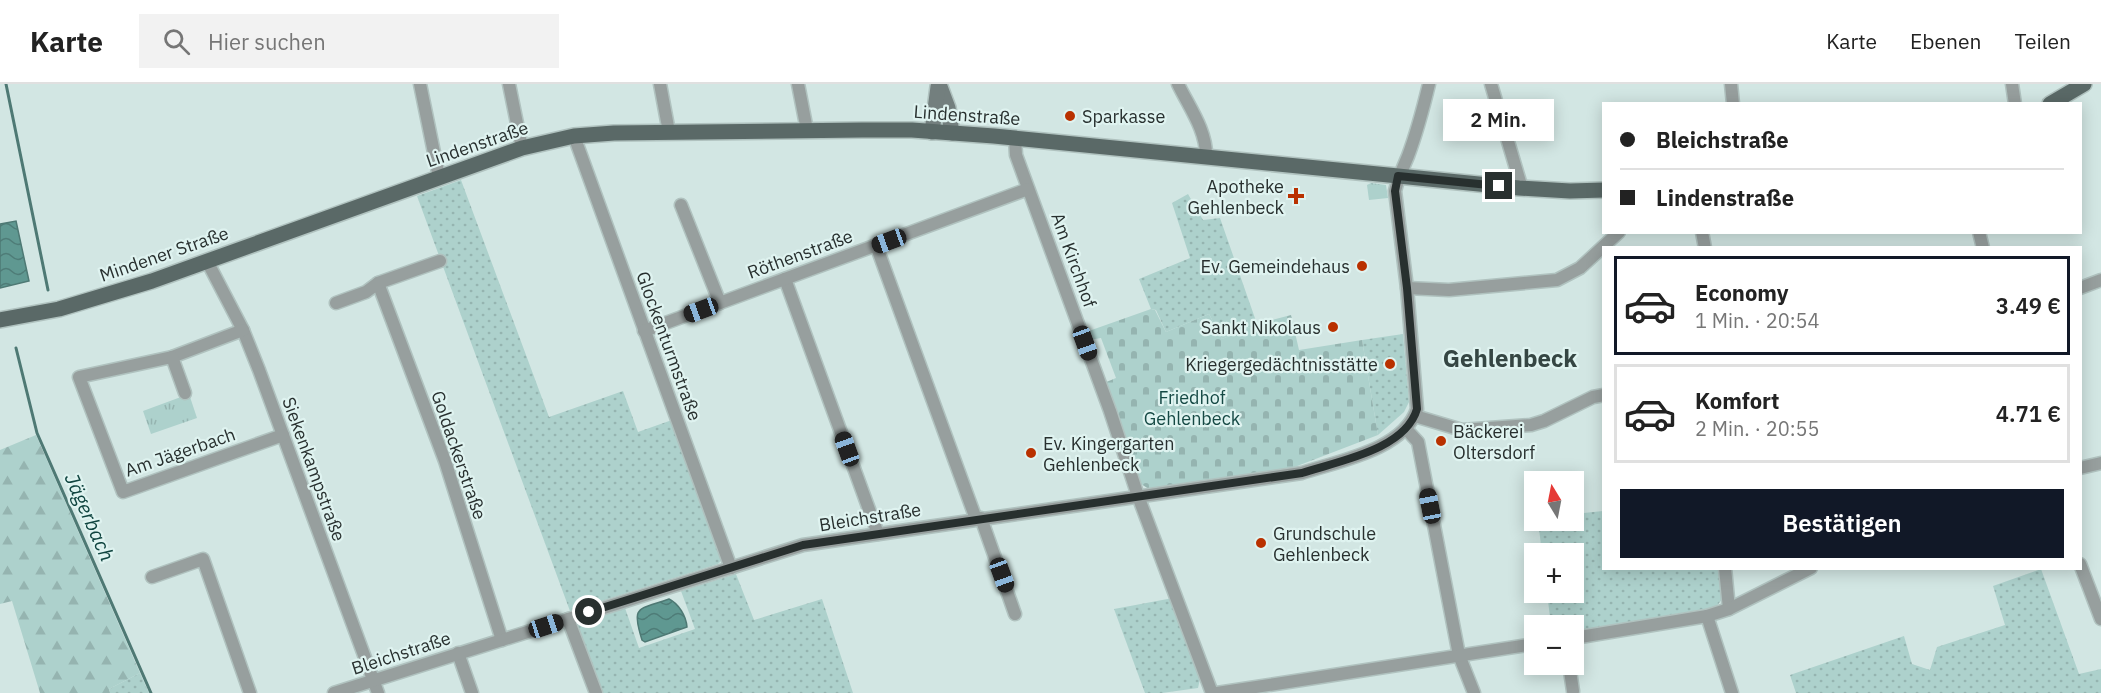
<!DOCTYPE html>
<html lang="de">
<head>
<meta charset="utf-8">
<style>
	body { margin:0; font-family:"IBM Plex Sans",sans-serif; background:#f2f2f2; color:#222; height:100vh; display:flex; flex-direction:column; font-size:22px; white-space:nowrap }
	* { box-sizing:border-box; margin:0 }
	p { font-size:20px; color:#767676 }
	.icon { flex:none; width:33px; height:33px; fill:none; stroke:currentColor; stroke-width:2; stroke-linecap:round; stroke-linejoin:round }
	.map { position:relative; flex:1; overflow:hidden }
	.details { position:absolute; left:1602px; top:162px; width:480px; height:324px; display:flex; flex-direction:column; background:#fff; border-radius:0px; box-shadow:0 3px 15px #0003 }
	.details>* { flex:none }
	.guide { position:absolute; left:1602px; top:18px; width:480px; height:132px; border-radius:0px; box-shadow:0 3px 15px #0003; display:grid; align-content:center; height:132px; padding:0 18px; background:#fff }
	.needle { width:39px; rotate:350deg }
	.controls { position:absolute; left:1524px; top:387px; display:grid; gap:12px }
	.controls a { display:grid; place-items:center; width:60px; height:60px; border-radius:0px; background:#fff; box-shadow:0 3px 15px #0003; font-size:30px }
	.end { position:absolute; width:27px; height:27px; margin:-14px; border:8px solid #28302f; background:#fff; box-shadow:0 0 0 3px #fff }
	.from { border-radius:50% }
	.bubble { position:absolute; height:42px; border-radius:0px; background:#fff; box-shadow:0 3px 15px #0003; font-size:20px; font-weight:600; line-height:42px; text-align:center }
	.car { position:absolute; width:18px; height:36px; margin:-18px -9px; border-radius:8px; box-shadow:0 0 4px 2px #0007; background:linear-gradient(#222 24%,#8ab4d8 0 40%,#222 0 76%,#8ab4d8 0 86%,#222 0) }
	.guide b { display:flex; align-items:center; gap:21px; height:57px; font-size:22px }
	.guide b+b { border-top:2px solid #e0e0e0 }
	.guide i { width:15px; height:15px; background:#222 }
	ul { padding:10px 0 0; list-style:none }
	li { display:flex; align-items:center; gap:18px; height:99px; margin:0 12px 9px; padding:0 6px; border:3px solid #e0e0e0; border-radius:0px }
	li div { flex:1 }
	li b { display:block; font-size:22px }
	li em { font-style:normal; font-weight:600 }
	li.active { border-color:#111827 }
	li>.icon { width:54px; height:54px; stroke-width:1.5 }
	.action { display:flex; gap:12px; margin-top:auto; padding:12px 18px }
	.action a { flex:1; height:69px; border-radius:0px; background:#111827; color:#fff; font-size:24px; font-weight:600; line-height:69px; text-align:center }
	header { display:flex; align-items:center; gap:36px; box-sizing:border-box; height:84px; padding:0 30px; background:#fff; border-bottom:2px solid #e0e0e0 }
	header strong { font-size:28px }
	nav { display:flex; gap:33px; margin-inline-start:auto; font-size:21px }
	.search { width:420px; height:54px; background:#f2f2f2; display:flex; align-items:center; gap:15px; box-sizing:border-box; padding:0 21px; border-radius:0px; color:#767676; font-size:22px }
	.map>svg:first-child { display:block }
</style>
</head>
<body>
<header>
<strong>Karte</strong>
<div class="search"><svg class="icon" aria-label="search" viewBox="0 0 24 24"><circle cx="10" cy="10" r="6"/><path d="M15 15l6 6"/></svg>Hier suchen</div>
<nav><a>Karte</a><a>Ebenen</a><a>Teilen</a></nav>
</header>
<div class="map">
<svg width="2101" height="609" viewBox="0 0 2101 609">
	<defs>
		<pattern id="grass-dots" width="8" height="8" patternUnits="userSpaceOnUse" patternTransform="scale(1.5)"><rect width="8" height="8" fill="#add1cc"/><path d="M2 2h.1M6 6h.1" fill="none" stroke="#95b4b0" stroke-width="1.8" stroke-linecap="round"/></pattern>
		<pattern id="forest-firs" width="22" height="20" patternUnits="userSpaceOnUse" patternTransform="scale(1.5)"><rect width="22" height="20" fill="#add1cc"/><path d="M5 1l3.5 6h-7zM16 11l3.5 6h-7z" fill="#95b4b0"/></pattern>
		<pattern id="cemetery-stones" width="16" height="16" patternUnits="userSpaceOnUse" patternTransform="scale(1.5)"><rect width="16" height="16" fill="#add1cc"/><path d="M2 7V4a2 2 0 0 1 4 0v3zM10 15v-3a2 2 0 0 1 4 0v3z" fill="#95b4b0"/></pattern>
		<pattern id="park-tufts" width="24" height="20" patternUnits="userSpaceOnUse" patternTransform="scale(1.5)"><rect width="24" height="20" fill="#add1cc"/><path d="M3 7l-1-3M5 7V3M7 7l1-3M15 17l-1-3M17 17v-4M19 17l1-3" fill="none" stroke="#95b4b0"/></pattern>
		<pattern id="water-waves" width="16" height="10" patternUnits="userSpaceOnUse" patternTransform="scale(1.5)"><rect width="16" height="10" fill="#5f9891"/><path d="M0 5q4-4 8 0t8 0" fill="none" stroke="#4e7c77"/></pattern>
	</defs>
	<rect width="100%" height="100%" fill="#d2e6e3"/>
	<g fill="url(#grass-dots)">
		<polygon points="461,96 549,333 623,307 638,348 672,336 722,476 718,480 570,527 417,112"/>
		<polygon points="1188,110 1203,136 1220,134 1257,240 1222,255 1209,230 1166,248 1156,226 1151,225 1139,195 1190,174 1172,119"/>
		<polygon points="1403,250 1409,318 1404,328 1378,351 1362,256"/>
		<polygon points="1603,427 1604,484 1721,485 1723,514 1716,523 1574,548 1574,542 1551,541 1547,509 1574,508 1574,470 1542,469 1538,437 1574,436 1574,430"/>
		<polygon points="2041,485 2079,590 2101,585 2101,609 1796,609 1790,591 1904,552 1912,580 1930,586 1937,563 2005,541 1993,502"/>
		<polygon points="736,490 754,536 822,515 853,609 601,609 575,540 625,524 639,564 695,545 681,507"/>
		<polygon points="1173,514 1200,595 1198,604 1162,609 1145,609 1114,525"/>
		<polygon points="140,589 149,609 110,609 109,605"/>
	</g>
	<polygon fill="url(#forest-firs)" points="36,351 140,589 109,605 110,609 40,609 12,517 0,520 0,366"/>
	<polygon fill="url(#cemetery-stones)" points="1151,225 1155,226 1166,248 1209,230 1222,255 1257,240 1291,231 1299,266 1362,256 1378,351 1292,384 1149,405 1141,400 1104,299 1116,294 1101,254 1089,256 1086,248"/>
	<g fill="url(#park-tufts)">
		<polygon points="1371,99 1386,101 1388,114 1369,116 1367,101"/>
		<polygon points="189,310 197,334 151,350 143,327"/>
	</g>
	<g fill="url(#water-waves)" stroke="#4e7974" stroke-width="1.5">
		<polygon points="16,137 29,197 0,204 0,140"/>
		<path d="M669 515C679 520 686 532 687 543L645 558 642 556C631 521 638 526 669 515Z"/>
	</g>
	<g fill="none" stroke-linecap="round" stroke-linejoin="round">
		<g stroke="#4e7974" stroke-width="3">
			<polyline points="6,0 48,206"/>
			<polyline points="16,264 37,349 151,609"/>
		</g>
		<g stroke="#b0c2bf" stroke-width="15">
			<g id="minor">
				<polyline points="420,0 439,93"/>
				<polyline points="509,0 522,64"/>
				<polyline points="660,0 669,48"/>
				<polyline points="798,0 807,46"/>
				<path d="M1178 0C1189 23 1207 47 1206 73"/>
				<polyline points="1491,0 1520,98 1519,104"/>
				<polyline points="1731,0 1733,20"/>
				<polyline points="2012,0 2015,20"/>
				<polyline points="574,52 731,484"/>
				<polyline points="1015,54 1016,71 1110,327 1138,412 1212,609"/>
				<polyline points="681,121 720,219"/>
				<polyline points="1702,148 1705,164"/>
				<polyline points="1979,148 1983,164"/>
				<polyline points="876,161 976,435"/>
				<polyline points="207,177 243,246 259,286 378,609"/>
				<polyline points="785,195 878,450"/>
				<polyline points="378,199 445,377 502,556"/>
				<polyline points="1407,204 1449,206 1557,196 1580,184 1619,148"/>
				<polyline points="2080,204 2101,196"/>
				<polyline points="336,219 366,208 378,199 440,177"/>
				<polyline points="243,246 172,273 79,293 123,408 283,351"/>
				<polyline points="644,247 1028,105"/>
				<polyline points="172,273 185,309"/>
				<polyline points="1415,332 1462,346 1531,341 1544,337 1593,313 1604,311"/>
				<polyline points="1406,345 1418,358 1459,571 1474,609"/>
				<polyline points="2080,384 2101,379"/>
				<polyline points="981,434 1015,530"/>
				<polyline points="2080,480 2101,535"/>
				<polyline points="1725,484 1729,525"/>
				<polyline points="152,493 203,475 250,609"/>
				<polyline points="1707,532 1732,609"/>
				<polyline points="568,535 596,609"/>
				<polyline points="1574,554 1707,532 1729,525 1811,484"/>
				<polyline points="458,569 472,609"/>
				<polyline points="1569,580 1573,607"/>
				<path d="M334 609 803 461 1302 389C1338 377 1404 366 1417 325L1407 204 1395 107C1398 94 1403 84 1408 72 1417 48 1423 25 1429 0"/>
				<polyline points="1217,609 1534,560"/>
			</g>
		</g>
		<g stroke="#b0c2bf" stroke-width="18">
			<g id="secondary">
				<polyline points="939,0 948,24 952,49"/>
				<polyline points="932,48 938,3"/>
			</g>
		</g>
		<g stroke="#b0c2bf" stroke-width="18">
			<g id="primary">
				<polyline points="2050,20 2084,0"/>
				<polyline points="0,236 59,225 152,197 522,64 574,52 614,49 862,46 912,46 994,52 1519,104 1570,107 1604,106"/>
			</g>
		</g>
		<use href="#minor" stroke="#979f9e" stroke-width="12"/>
		<use href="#secondary" stroke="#737f7e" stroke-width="15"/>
		<use href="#primary" stroke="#5a6967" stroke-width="15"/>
	</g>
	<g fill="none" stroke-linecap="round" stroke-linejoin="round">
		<path stroke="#28302f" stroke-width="8" d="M589 528 803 461 1302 389C1338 377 1405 366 1417 325L1407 204 1395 107 1398 92 1499 102"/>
	</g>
	<g fill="#b93100" stroke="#dff3f0" stroke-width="2">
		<circle cx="1070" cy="32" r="6"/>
		<path d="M1293 103h6v6h6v6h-6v6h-6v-6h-6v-6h6z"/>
		<circle cx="1362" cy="182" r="6"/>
		<circle cx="1333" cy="243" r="6"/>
		<circle cx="1390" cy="280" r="6"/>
		<circle cx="1441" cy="357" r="6"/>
		<circle cx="1031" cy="369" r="6"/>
		<circle cx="1261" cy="459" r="6"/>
	</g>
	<g text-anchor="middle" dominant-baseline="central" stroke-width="4.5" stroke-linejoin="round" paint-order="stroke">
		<g font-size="18" fill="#28302f" stroke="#dff3f0">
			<text transform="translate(967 31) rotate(4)">Lindenstraße</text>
			<text transform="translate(477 60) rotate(-19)">Lindenstraße</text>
			<text transform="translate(164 170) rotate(-19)">Mindener Straße</text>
			<text transform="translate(800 170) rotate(-20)">Röthenstraße</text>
			<text transform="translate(1074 176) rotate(70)">Am Kirchhof</text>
			<text transform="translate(669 262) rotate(70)">Glockenturmstraße</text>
			<text transform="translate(180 368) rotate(-19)">Am Jägerbach</text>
			<text transform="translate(459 371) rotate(71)">Goldackerstraße</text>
			<text transform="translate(314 385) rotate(70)">Siekenkampstraße</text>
			<text transform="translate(870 433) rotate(-9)">Bleichstraße</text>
			<text transform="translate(401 569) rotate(-18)">Bleichstraße</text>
		</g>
		<g font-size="18" fill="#28302f" stroke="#dff3f0" text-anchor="start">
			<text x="1082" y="32">Sparkasse</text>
			<text x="1284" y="102" text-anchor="end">Apotheke<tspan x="1284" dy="21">Gehlenbeck</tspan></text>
			<text x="1350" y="182" text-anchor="end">Ev. Gemeindehaus</text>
			<text x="1321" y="243" text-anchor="end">Sankt Nikolaus</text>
			<text x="1378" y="280" text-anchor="end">Kriegergedächtnisstätte</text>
			<text x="1453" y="347">Bäckerei<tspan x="1453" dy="21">Oltersdorf</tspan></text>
			<text x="1043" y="359">Ev. Kingergarten<tspan x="1043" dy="21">Gehlenbeck</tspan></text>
			<text x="1273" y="449">Grundschule<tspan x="1273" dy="21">Gehlenbeck</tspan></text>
		</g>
		<g font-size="18" fill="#154944" stroke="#dff3f0">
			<text x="1192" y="313">Friedhof<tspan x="1192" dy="21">Gehlenbeck</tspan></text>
		</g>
		<g font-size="20" font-style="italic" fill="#0f443f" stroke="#dff3f0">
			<text transform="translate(90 433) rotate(66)">Jägerbach</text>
		</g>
		<g font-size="24" font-weight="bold" fill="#354643" stroke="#dff3f0">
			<text x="1510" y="274">Gehlenbeck</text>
		</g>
	</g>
</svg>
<div class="controls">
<a><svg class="needle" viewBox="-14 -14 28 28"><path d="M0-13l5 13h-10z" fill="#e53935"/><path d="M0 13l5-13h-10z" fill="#767676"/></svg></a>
<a>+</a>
<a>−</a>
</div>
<i class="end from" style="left:589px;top:528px"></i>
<i class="end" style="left:1499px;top:102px"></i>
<div class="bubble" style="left:1443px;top:15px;width:111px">2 Min.</div>
<i class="car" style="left:889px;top:157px;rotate:250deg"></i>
<i class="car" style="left:701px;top:226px;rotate:250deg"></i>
<i class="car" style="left:1085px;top:259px;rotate:160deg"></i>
<i class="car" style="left:847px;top:365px;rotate:340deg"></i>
<i class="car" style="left:1430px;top:422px;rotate:349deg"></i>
<i class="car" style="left:1002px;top:491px;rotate:160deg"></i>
<i class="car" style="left:546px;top:542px;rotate:72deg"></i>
<div class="guide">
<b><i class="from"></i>Bleichstraße</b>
<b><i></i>Lindenstraße</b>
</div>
<section class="details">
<ul>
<li class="active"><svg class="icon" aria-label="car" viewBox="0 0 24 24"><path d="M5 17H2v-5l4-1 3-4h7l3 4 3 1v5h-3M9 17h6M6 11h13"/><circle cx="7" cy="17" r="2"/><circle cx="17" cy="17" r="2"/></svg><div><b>Economy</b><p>1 Min. · 20:54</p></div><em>3.49 €</em></li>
<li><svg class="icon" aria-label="car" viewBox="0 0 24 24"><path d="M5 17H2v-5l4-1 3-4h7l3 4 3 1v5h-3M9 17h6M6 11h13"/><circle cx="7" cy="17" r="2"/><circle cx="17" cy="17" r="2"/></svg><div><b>Komfort</b><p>2 Min. · 20:55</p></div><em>4.71 €</em></li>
</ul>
<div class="action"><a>Bestätigen</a></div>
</section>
</div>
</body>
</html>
